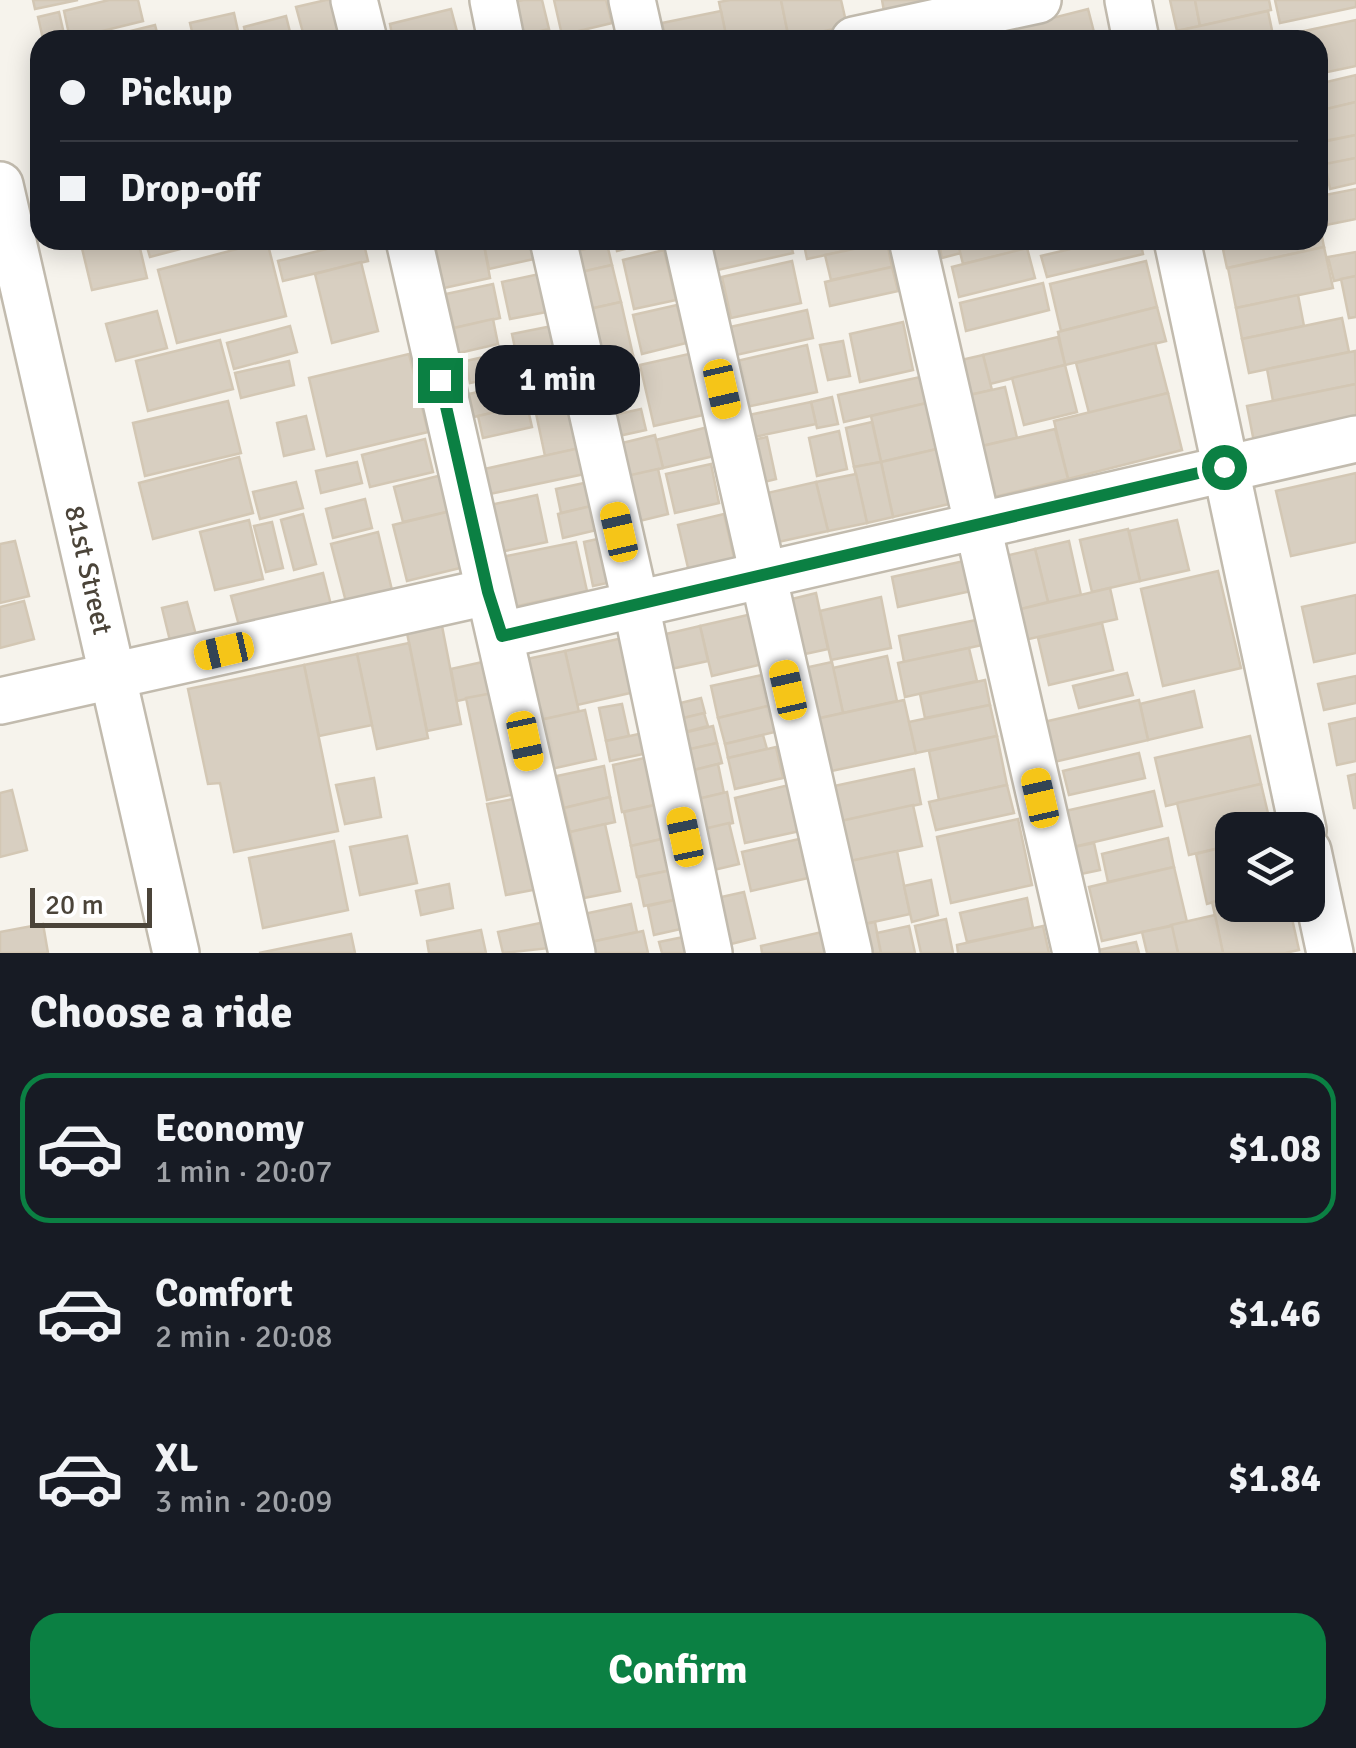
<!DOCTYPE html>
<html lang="en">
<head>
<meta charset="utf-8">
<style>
	body { margin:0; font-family:Signika,sans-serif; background:#242831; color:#f1f3f6; height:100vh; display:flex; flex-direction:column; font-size:38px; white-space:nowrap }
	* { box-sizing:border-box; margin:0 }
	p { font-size:32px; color:#9ea1a6 }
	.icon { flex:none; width:55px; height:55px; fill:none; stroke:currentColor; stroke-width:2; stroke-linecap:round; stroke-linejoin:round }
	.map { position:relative; height:953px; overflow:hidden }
	.drawer { display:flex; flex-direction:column; background:#171b24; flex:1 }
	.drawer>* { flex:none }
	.hud { position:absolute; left:30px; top:30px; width:1298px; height:220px; border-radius:30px; box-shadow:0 5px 25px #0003; display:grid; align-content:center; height:220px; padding:0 30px; background:#171b24 }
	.buttons { position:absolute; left:1215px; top:812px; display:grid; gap:20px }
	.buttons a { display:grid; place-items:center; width:110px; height:110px; border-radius:20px; background:#171b24; box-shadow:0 5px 25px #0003; font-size:50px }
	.scale { position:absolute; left:30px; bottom:25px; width:122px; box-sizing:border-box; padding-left:10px; border:5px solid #4b4439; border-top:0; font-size:28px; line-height:35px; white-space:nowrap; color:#4b4439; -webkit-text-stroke:8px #fff; paint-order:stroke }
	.end { position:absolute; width:45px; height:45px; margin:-22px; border:12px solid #0b8043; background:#fff; box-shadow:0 0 0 5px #fff }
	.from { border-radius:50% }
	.bubble { position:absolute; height:70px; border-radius:30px; background:#171b24; box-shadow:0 5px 25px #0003; font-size:32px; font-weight:700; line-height:70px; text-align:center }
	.car { position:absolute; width:30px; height:60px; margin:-30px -15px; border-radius:12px; box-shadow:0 0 8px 2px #0007; background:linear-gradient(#f5c518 24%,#345 0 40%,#f5c518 0 76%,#345 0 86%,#f5c518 0) }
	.hud b { display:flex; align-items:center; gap:35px; height:95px; font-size:38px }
	.hud b+b { border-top:2px solid #363941 }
	.hud i { width:25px; height:25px; background:#f1f3f6 }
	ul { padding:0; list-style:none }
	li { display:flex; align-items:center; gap:30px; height:150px; margin:0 20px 15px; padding:0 10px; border:5px solid transparent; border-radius:30px }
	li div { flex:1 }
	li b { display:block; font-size:38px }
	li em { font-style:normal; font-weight:700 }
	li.active { border-color:#0b8043 }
	li>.icon { width:90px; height:90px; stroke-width:1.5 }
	h2 { padding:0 30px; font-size:45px; line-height:120px }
	.primary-button { display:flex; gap:20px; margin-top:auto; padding:20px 30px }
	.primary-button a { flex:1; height:115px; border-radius:30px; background:#0b8043; color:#fff; font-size:40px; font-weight:700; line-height:115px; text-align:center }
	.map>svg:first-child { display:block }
</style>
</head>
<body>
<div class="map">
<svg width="1356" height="953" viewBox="0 0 1356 953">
	<rect width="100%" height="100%" fill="#f6f3ec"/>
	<g fill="#d8cfc1" stroke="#d3c7b4" stroke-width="2.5">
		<polygon points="33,0 78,0 35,9"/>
		<polygon points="109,0 138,0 143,21 70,39 64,11"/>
		<polygon points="326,0 344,0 353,34 329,40 305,40 296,7"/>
		<polygon points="523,0 542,0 549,29 511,38 504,5"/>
		<polygon points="554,0 606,0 612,23 562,35"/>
		<polygon points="730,0 781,0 789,39 727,40 719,2"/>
		<polygon points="781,0 841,0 847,26 789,39"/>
		<polygon points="882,0 928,0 931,12 886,22"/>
		<polygon points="1170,0 1195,0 1200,26 1177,31"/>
		<polygon points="1195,0 1269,0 1271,10 1200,26"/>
		<polygon points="1275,0 1356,0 1356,7 1280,23"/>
		<polygon points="451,9 459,39 393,40 390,24"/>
		<polygon points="1088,9 1096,40 1003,40 1001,31"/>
		<polygon points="721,11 727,40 666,40 662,23"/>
		<polygon points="1268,11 1274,40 1179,40 1177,31"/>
		<polygon points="59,12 64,34 43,39 38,17"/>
		<polygon points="234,13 240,40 194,40 190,23"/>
		<polygon points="286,16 292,40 247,40 244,27"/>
		<polygon points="1356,20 1356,66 1318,74 1318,40 1297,40 1295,33"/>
		<polygon points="155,25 159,40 94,40"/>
		<polygon points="1356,75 1356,102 1318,111 1318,84"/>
		<polygon points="1356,102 1356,135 1324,141 1318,111"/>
		<polygon points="1356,135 1356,158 1318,166 1318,143"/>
		<polygon points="1356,158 1356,183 1330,189 1325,164"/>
		<polygon points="1356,189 1356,219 1326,225 1320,196"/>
		<polygon points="1318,216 1324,247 1227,268 1221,240 1318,240"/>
		<polygon points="80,240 138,240 147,278 92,290"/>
		<polygon points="145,240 178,240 180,249 150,257"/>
		<polygon points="363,240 368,261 283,281 278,261"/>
		<polygon points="434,240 483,240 490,278 444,288"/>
		<polygon points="483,240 540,240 543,257 489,269"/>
		<polygon points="615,240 662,240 617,251"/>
		<polygon points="707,240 790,240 793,253 713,271"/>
		<polygon points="803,240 886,240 887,242 807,259"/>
		<polygon points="938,240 957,240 961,253 942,258"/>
		<polygon points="957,240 1019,240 1021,250 963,264"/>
		<polygon points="1063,240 1108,240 1066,251"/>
		<polygon points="1108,240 1140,240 1143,254 1047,277 1041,256"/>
		<polygon points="267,241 286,316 177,343 158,270"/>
		<polygon points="887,242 892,267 831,280 825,255"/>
		<polygon points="607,244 612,265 573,274 568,253"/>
		<polygon points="1324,247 1333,288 1236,308 1228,268"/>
		<polygon points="1027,248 1035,278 959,297 952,267"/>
		<polygon points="664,250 676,300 634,309 623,260"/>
		<polygon points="1356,252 1356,276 1334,281 1328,257"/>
		<polygon points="792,261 801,303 731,318 722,277"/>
		<polygon points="1146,261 1157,307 1061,331 1050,284"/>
		<polygon points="361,262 378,331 332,343 315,274"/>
		<polygon points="612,265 621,302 576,312 568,275"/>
		<polygon points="892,267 898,291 830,306 825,282"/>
		<polygon points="549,272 557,310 510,319 502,282"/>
		<polygon points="1356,276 1356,317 1349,318 1341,279"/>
		<polygon points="1043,283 1049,310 966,331 960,303"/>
		<polygon points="493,284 500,318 454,328 446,294"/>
		<polygon points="1298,295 1304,326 1242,339 1236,308"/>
		<polygon points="621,302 633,355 589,365 576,312"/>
		<polygon points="677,305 686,343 642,354 633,315"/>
		<polygon points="1157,307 1166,341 1065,365 1058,332"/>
		<polygon points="807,310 813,338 736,355 730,327"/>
		<polygon points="157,311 167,348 116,361 106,324"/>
		<polygon points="1342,318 1349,352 1249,373 1242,339"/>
		<polygon points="493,319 498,344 459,353 454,328"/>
		<polygon points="903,322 913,370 860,382 850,334"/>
		<polygon points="562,324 577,394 527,405 512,334"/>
		<polygon points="290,326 297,352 234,369 227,343"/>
		<polygon points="1058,337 1065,365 990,384 983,355"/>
		<polygon points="220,340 233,389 148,411 136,361"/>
		<polygon points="843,341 850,376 828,380 820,345"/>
		<polygon points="1155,343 1168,393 1089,413 1076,363"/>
		<polygon points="807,345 817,392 746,407 737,361"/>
		<polygon points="515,350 520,373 470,383 466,361"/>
		<polygon points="1355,351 1356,384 1273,401 1267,369"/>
		<polygon points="409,354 428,432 327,456 309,378"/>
		<polygon points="689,354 703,415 654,426 640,365"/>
		<polygon points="633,355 638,380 594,390 589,365"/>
		<polygon points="983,355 992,390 965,396 957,361"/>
		<polygon points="289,361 294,385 241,398 235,373"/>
		<polygon points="1065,365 1077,412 1024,425 1012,378"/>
		<polygon points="925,376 931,402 844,422 838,395"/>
		<polygon points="522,382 527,405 474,417 469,394"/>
		<polygon points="1356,384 1356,421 1254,442 1247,406"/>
		<polygon points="1005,387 1017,438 978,447 965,396"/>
		<polygon points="1168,393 1182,450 1068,479 1054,421"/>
		<polygon points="577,394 589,446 545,456 534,404"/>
		<polygon points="832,397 838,424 817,428 811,402"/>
		<polygon points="228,401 241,453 145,476 133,423"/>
		<polygon points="811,402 816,424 754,437 749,415"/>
		<polygon points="931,402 941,448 881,462 871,416"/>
		<polygon points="527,405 532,427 483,438 478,416"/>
		<polygon points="641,409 646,430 605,439 600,418"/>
		<polygon points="306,416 314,449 284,456 277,423"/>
		<polygon points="872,422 881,462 854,467 846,428"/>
		<polygon points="708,427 714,456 663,468 656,440"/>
		<polygon points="1055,429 1068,479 990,498 978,447"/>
		<polygon points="839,431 847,469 817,476 809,438"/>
		<polygon points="655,435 663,468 622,478 614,445"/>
		<polygon points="767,437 776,479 752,485 743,442"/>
		<polygon points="425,439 433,472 370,487 362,455"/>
		<polygon points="589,446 594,472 485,495 480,470"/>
		<polygon points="937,449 949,504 893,517 881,462"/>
		<polygon points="239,457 253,513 153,539 139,483"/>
		<polygon points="357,462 362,483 321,493 316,471"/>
		<polygon points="881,462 893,517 867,523 854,467"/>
		<polygon points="711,464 719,503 675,513 666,474"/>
		<polygon points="658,469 668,514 623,525 613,479"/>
		<polygon points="1356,473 1356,542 1291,556 1276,491"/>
		<polygon points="856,474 867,523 828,531 816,482"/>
		<polygon points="442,475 451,511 403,522 394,487"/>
		<polygon points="598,480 604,503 561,513 556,489"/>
		<polygon points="296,482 303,508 260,519 253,492"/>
		<polygon points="816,482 828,531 769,544 759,495"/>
		<polygon points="537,495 547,542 500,552 490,505"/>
		<polygon points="365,499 372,528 333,538 326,509"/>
		<polygon points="604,503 609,527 563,538 558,514"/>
		<polygon points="451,511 464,567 407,581 393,525"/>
		<polygon points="303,514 316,564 294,570 281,520"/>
		<polygon points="724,514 735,562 689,572 678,525"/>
		<polygon points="249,520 263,579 215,590 200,532"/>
		<polygon points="1177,520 1189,570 1140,581 1129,531"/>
		<polygon points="272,522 283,568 266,572 254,526"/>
		<polygon points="1128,529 1140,581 1092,592 1080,540"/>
		<polygon points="378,532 392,590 346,602 331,544"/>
		<polygon points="611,536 621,580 593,586 584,542"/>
		<polygon points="15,541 29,596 0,603 0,544"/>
		<polygon points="1069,541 1081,595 1048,602 1035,549"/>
		<polygon points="576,542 587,591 513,607 502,557"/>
		<polygon points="1035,549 1048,602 1013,611 1001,557"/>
		<polygon points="964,561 971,591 898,607 892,577"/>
		<polygon points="1218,571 1241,668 1163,686 1141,589"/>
		<polygon points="323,573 332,609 241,633 231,596"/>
		<polygon points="1110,588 1117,619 1020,641 1013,611"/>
		<polygon points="816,593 828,649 796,656 784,601"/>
		<polygon points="1356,595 1356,653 1314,662 1302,607"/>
		<polygon points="881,597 891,648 831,660 820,611"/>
		<polygon points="24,601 34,639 0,648 0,607"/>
		<polygon points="187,602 199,646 173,653 162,608"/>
		<polygon points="752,614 763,664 712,676 700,626"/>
		<polygon points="976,620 982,645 904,662 899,636"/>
		<polygon points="1102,623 1113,670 1049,685 1038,638"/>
		<polygon points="442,626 461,724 427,731 407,633"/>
		<polygon points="700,626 708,661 657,672 649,638"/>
		<polygon points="627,637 639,691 577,705 565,651"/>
		<polygon points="409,643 428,738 377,749 357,654"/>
		<polygon points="969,648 977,681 905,697 898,663"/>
		<polygon points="565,651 579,712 540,720 527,659"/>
		<polygon points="357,654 372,725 319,736 304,665"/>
		<polygon points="887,656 897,701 843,713 833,668"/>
		<polygon points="487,661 494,693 457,701 451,669"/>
		<polygon points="832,662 843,713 811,720 800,669"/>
		<polygon points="304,665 338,831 234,852 220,783 208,784 188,689"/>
		<polygon points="1127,673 1133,695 1079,708 1073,686"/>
		<polygon points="762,675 769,706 718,718 711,686"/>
		<polygon points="1356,676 1356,703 1324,710 1318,684"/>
		<polygon points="985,680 990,705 925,718 920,694"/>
		<polygon points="504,691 524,792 487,800 466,698"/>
		<polygon points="1194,691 1202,727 1148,740 1140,704"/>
		<polygon points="701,698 705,713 667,722 664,707"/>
		<polygon points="904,700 916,753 822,773 811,720"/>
		<polygon points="1139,700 1148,740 1054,762 1044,722"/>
		<polygon points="622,704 629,736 606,741 599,708"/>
		<polygon points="776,704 783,730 725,744 718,718"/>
		<polygon points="990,705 997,736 916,753 909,722"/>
		<polygon points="585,710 596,759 551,769 540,720"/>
		<polygon points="704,713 708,726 670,736 667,722"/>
		<polygon points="1356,718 1356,761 1337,765 1329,724"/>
		<polygon points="713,726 717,743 674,753 670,736"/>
		<polygon points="653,731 657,751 610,761 606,741"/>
		<polygon points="763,735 767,749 728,758 725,744"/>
		<polygon points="997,736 1007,785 939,800 929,751"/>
		<polygon points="1250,736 1261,784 1166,806 1155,758"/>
		<polygon points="717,743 722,763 678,774 673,753"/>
		<polygon points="776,747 783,778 735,789 728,758"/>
		<polygon points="1139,753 1145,778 1069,795 1063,771"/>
		<polygon points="658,755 668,802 622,812 613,765"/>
		<polygon points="718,764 724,793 685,802 678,774"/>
		<polygon points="604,766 610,797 564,808 557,776"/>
		<polygon points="914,769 921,804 832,823 825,788"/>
		<polygon points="1356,774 1356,808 1354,808 1348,776"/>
		<polygon points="374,778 381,817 345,824 336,785"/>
		<polygon points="1261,784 1272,830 1232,830 1232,845 1189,855 1177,803"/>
		<polygon points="789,785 800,831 745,843 735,798"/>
		<polygon points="1007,785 1014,813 936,830 929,802"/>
		<polygon points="12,790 27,850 0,857 0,793"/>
		<polygon points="1154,791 1162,826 1069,848 1061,812"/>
		<polygon points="727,792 733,823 691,832 685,802"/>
		<polygon points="610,797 615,822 570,832 564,808"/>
		<polygon points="519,798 538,889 506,895 487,804"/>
		<polygon points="668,802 675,836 631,846 624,812"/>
		<polygon points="913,805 922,846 841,863 832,823"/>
		<polygon points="1018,819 1032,885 951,903 937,837"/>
		<polygon points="729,823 739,864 701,873 691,832"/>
		<polygon points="605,824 620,891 584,898 570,832"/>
		<polygon points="407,836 417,883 360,895 350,847"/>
		<polygon points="675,836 682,868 637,877 631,846"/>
		<polygon points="1168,838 1174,867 1108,882 1102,854"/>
		<polygon points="799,839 808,878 751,891 742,852"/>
		<polygon points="334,841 348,910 263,928 249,858"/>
		<polygon points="1094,843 1100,870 1076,875 1069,848"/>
		<polygon points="1232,845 1232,897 1207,904 1196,854"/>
		<polygon points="897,851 910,914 855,926 841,863"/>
		<polygon points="1174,867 1187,922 1102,941 1089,887"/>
		<polygon points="682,868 688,897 644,906 638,877"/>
		<polygon points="931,880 938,915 912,922 904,886"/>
		<polygon points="449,884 453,908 421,915 416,891"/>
		<polygon points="744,892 755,938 719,947 708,900"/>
		<polygon points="688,897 694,926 654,935 648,906"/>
		<polygon points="1232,897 1232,905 1289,905 1299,950 1285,953 1223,953 1212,902"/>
		<polygon points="1027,898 1033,928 967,942 960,913"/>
		<polygon points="631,904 637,932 591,942 584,914"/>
		<polygon points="1215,915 1223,953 1178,953 1171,925"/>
		<polygon points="946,919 953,953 921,953 915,926"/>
		<polygon points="545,922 550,948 503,953 498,932"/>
		<polygon points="875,922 881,953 861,953 855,926"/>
		<polygon points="43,924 48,953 0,953 0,932"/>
		<polygon points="909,926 915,953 881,953 877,933"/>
		<polygon points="1043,926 1049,953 958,953 957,945"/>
		<polygon points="1172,926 1178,953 1147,953 1142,932"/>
		<polygon points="481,930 486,953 429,953 427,941"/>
		<polygon points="643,931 648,953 593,953 591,942"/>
		<polygon points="822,932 827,953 762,953 761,946"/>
		<polygon points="351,934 355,953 259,953"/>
		<polygon points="698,934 702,953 662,953 659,942"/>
		<polygon points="1136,942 1139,953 1094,953 1094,951"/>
	</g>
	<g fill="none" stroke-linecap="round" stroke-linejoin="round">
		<g stroke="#c2bbae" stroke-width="50">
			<g id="minor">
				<polyline points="354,0 364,40"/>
				<polyline points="493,0 501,40"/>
				<polyline points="632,0 641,40"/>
				<polyline points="1128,0 1136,40"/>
				<polyline points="854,40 1038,0"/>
				<path id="s1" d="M0 185 176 953"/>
				<polyline points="409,240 572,953"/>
				<polyline points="553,240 636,605 709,953"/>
				<polyline points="687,240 849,953"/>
				<polyline points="912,240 1076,953"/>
				<polyline points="1177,240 1303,830"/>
				<polyline points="502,635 1356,439"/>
				<polyline points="0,701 487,592"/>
				<polyline points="1308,851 1330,953"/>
			</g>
		</g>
		<use href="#minor" stroke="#fff" stroke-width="45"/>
	</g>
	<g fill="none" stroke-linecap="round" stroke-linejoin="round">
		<polyline stroke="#0b8043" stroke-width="12" points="440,380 488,592 502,636 1224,467"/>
	</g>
	<g text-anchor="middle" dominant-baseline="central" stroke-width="8" stroke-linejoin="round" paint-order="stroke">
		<g font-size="28" fill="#4b4439" stroke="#fff">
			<text stroke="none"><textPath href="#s1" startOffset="395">81st Street</textPath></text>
		</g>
	</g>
</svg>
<div class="buttons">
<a><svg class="icon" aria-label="layers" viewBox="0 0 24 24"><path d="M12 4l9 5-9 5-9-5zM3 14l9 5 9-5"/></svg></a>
</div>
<div class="scale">20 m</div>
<i class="end from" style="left:1224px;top:467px"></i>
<i class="end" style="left:440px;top:380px"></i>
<div class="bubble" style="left:475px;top:345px;width:165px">1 min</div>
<i class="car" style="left:722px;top:389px;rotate:167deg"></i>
<i class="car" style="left:619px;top:532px;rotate:347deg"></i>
<i class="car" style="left:224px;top:651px;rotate:257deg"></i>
<i class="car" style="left:788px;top:690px;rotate:347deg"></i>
<i class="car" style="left:525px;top:741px;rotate:168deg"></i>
<i class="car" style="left:1040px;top:798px;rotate:347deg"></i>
<i class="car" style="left:685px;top:837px;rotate:348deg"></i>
<div class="hud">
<b><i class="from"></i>Pickup</b>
<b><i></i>Drop-off</b>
</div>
</div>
<section class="drawer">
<h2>Choose a ride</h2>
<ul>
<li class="active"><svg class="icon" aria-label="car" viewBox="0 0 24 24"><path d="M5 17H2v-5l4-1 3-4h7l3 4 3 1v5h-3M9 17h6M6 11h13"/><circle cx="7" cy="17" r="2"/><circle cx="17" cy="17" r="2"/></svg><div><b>Economy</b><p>1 min · 20:07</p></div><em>$1.08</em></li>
<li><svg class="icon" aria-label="car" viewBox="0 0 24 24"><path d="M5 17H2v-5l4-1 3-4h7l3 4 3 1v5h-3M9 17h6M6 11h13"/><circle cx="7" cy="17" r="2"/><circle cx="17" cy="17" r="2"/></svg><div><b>Comfort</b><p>2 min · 20:08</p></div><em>$1.46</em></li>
<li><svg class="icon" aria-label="car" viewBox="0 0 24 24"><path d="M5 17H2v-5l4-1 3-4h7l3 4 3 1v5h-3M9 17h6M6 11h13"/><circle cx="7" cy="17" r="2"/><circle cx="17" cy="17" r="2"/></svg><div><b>XL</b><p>3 min · 20:09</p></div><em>$1.84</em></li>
</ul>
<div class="primary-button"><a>Confirm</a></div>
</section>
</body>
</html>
